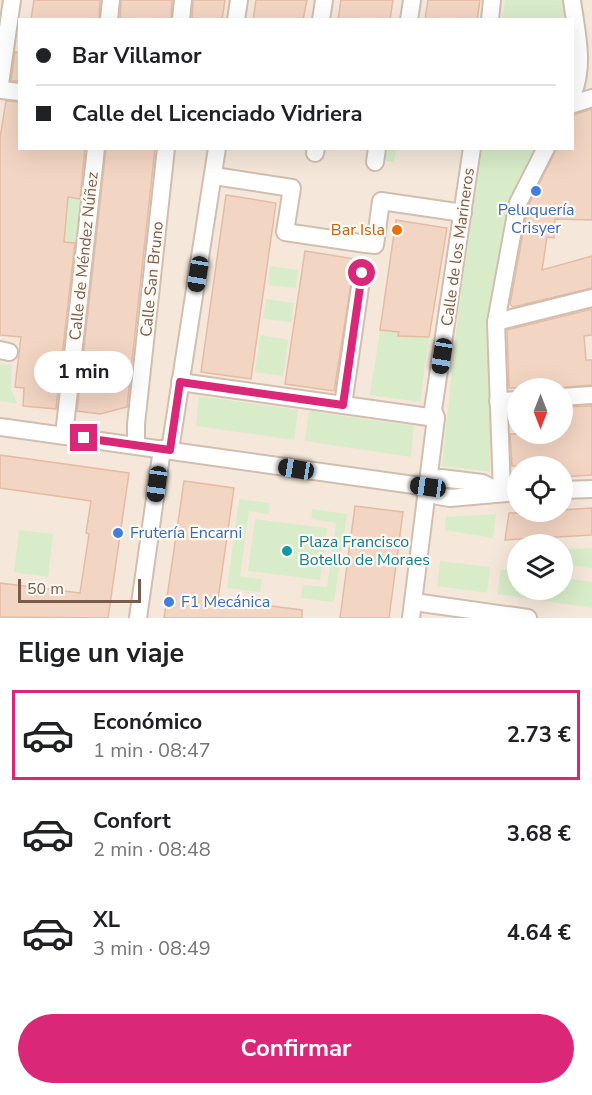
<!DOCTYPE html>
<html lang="es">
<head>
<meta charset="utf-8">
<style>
	body { margin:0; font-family:"Nunito Sans",sans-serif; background:#f2f2f2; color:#202124; height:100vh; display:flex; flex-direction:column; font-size:22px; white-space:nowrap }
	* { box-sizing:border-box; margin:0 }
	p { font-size:20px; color:#757577 }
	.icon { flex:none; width:33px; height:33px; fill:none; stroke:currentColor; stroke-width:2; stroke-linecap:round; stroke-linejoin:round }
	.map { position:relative; height:618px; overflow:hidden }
	.details { display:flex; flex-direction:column; background:#fff; flex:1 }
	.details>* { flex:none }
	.hud { position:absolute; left:18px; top:18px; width:556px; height:132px; border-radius:0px; box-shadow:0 6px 24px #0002; display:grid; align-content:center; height:132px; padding:0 18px; background:#fff }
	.needle { width:39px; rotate:180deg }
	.controls { position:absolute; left:507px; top:378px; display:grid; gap:12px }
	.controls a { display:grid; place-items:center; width:66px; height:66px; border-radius:50%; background:#fff; box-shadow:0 6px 24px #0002; font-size:30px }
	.scale { position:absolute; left:18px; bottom:15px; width:123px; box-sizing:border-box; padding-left:6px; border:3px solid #7a5c4d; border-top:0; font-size:16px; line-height:21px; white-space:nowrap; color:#7a5c4d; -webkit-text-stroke:4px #fffaf3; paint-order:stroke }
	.end { position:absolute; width:27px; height:27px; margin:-14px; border:8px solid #db2777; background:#fff; box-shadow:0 0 0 3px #fff }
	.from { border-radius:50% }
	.bubble { position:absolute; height:42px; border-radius:21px; background:#fff; box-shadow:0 6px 24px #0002; font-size:20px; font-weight:700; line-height:42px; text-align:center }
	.car { position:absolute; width:18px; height:36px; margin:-18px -9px; border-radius:8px; box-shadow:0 0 4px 2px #0007; background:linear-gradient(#222 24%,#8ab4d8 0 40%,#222 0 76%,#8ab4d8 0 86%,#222 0) }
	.hud b { display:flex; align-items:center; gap:21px; height:57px; font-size:22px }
	.hud b+b { border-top:2px solid #e0e0e0 }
	.hud i { width:15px; height:15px; background:#202124 }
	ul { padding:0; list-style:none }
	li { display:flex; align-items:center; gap:18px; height:90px; margin:0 12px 9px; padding:0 6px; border:3px solid transparent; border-radius:0px }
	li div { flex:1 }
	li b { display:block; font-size:22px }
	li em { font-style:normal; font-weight:700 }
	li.current { border-color:#db2777 }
	li>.icon { width:54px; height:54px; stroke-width:1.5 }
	h2 { padding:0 18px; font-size:27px; line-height:72px }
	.button { display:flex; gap:12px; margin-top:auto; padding:12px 18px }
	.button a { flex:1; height:69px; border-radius:36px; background:#db2777; color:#fff; font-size:24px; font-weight:700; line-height:69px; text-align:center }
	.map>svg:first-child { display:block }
</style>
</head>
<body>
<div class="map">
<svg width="592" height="618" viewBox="0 0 592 618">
	<rect width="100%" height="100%" fill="#fdf6ec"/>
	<path fill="#f5e8da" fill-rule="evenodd" d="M0 0H592V618H0ZM20 20H573V148H20ZM518 388H562V434H518ZM518 466H562V512H518ZM518 544H562V590H518Z"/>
	<g fill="#d8ecc9">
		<polygon points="505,0 565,0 568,19 502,20"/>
		<polygon points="383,149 396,149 394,162 382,160"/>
		<polygon points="482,149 540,149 511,205 487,330 491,410 490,472 442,466 458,313"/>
		<polygon points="68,197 83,199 78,243 64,242"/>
		<polygon points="270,266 298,270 296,288 268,285"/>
		<polygon points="266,299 294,303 291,322 263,319"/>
		<polygon points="380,330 399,332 398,336 429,337 420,402 370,395"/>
		<polygon points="260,335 288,340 283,376 255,372"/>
		<polygon points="0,364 12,365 11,389 17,404 0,401"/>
		<polygon points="199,396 298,410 294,440 196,426"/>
		<polygon points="309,411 414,426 411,457 305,441"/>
		<polygon points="239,499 270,503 269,514 249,511 240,576 262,579 260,592 227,588"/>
		<polygon points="312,509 347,514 334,602 301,598 303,585 327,587 336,523 311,519"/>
		<polygon points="496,514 493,538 445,530 446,517"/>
		<polygon points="255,519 327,528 320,580 248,571"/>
		<polygon points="19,530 53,534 48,577 14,572"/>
		<polygon points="592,548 592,568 563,564 563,549"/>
		<polygon points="440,561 490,567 487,593 437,586"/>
		<polygon points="501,569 517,572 518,590 562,590 563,578 592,582 592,608 497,594"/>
	</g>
	<g fill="#f3d5c3" stroke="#e6bba3" stroke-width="1.5">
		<polygon points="34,0 100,0 99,20 31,20"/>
		<polygon points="121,0 172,0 171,20 120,20"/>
		<polygon points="193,0 225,0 222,20 192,20"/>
		<polygon points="256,0 307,0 303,20 253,20"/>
		<polygon points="341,0 393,0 390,20 338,20"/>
		<polygon points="428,0 480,0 477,20 425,20"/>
		<polygon points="15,52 20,53 20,81 11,81"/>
		<polygon points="6,101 20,102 20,148 85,148 80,199 68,197 64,242 75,243 56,409 23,406 24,388 15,387 21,337 0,335 0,138"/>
		<polygon points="592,109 592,220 555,219 554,238 547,237 542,270 592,256 592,288 513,307 510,304 528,206 557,148 573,148 573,115"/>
		<polygon points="106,148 155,148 127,407 100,414 77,411"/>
		<polygon points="226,195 276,203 251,379 201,372"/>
		<polygon points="396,220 447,228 429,337 398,336 399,332 380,330"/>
		<polygon points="305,251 355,259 334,391 285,384"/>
		<polygon points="592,309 592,335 584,336 586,360 592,360 592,385 556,388 509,388 507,330"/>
		<polygon points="592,406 592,475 562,477 562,466 512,466 510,434 562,434 562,407"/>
		<polygon points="0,455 129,473 108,618 0,617 0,583 80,593 89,534 86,533 91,501 0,488"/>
		<polygon points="184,481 234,488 218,599 302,610 302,618 164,618"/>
		<polygon points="355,506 403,512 389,618 340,618"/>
		<polygon points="592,508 592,535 505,540 509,513 562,512 562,510"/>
	</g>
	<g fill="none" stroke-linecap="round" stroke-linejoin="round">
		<g stroke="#d1beb0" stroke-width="20">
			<g id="minor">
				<path d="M572 0C576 31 585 64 573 93"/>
				<polyline points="109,20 111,0"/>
				<polyline points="181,20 183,0"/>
				<polyline points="236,20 239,0"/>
				<polyline points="321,20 324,0"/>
				<polyline points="409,20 412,0"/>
				<polyline points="490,20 492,0"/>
				<polyline points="0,84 12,0"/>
				<polyline points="0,90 20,92"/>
				<polyline points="573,104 592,98"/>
				<polyline points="315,153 316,148"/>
				<polyline points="375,162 377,148"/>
				<polyline points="214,176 292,188 285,232 366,244 375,245 381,201 463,213"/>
				<polyline points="496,322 592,298"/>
				<polyline points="0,350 9,352"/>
				<polyline points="180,382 436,418"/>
				<polyline points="562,397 592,395"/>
				<polyline points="498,401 518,400"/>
				<polyline points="343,405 362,273"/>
				<polyline points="0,427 428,487"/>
				<polyline points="64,435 96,148"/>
				<polyline points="136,445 136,424 166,148"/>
				<polyline points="170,450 217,148"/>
				<polyline points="428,487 438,496 450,498 518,492"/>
				<polyline points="428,487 441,478 482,483 502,493"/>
				<polyline points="562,490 592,489"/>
				<polyline points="502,493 496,322 518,203 546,148"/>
				<polyline points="414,602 528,618"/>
				<polyline points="138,618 162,449"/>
				<polyline points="411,618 436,418 433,410 472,148"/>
			</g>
		</g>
		<use href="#minor" stroke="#fff" stroke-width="16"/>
	</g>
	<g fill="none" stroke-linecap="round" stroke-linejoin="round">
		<polyline stroke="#db2777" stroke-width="8" points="84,438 170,450 180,382 343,405 362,273"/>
	</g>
	<g fill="#3f7fe0" stroke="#fffaf3" stroke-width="2">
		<circle cx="536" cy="191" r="6"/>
		<circle cx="118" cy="533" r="6"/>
		<circle cx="169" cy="602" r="6"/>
	</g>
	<circle fill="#e8710a" stroke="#fffaf3" stroke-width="2" cx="397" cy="230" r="6"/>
	<circle fill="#0f9aa8" stroke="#fffaf3" stroke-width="2" cx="287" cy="551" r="6"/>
	<g text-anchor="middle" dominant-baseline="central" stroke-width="4.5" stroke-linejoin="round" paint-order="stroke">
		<g font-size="16" fill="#366cbe" stroke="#fffaf3" text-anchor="start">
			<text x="536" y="210" text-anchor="middle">Peluquería<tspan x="536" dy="18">Crisyer</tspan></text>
			<text x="130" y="533">Frutería Encarni</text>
			<text x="181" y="602">F1 Mecánica</text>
		</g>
		<g font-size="16" fill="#c56008" stroke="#fffaf3" text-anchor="end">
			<text x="385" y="230">Bar Isla</text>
		</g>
		<g font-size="16" fill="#7a5c4d" stroke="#fffaf3">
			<text transform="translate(458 247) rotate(-82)">Calle de los Marineros</text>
			<text transform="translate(84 256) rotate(-84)">Calle de Méndez Núñez</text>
			<text transform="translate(152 279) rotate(-84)">Calle San Bruno</text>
		</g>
		<g font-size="16" fill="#0d838f" stroke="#fffaf3" text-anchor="start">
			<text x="299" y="542">Plaza Francisco<tspan x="299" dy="18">Botello de Moraes</tspan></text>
		</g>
	</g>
</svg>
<div class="controls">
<a><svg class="needle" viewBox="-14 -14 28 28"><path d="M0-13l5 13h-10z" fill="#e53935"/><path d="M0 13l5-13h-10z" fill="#757577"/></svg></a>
<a><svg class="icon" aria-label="locate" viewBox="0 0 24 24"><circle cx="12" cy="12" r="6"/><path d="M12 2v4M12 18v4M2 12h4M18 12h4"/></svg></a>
<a><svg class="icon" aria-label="layers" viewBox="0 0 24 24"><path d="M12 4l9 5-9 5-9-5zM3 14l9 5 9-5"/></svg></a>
</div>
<div class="scale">50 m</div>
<i class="end from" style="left:362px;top:273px"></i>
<i class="end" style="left:84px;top:438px"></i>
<div class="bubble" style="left:34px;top:351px;width:99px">1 min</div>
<i class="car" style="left:198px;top:274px;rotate:189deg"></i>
<i class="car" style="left:442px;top:356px;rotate:189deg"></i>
<i class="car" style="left:296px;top:469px;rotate:279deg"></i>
<i class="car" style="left:157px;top:484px;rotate:188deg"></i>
<i class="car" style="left:428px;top:487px;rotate:278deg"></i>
<div class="hud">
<b><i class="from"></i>Bar Villamor</b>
<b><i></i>Calle del Licenciado Vidriera</b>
</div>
</div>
<section class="details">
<h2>Elige un viaje</h2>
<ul>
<li class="current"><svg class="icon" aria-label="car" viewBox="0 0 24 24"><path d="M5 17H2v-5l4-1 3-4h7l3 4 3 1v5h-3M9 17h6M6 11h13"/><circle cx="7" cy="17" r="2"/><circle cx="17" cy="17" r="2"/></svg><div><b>Económico</b><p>1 min · 08:47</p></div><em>2.73 €</em></li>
<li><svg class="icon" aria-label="car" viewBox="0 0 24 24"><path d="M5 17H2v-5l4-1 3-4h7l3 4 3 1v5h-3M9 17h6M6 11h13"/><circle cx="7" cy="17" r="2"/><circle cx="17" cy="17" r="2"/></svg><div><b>Confort</b><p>2 min · 08:48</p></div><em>3.68 €</em></li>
<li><svg class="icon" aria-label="car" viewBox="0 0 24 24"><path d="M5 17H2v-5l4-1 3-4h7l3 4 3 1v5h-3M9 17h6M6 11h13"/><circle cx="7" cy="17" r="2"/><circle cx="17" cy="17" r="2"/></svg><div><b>XL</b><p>3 min · 08:49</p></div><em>4.64 €</em></li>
</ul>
<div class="button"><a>Confirmar</a></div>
</section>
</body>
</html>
